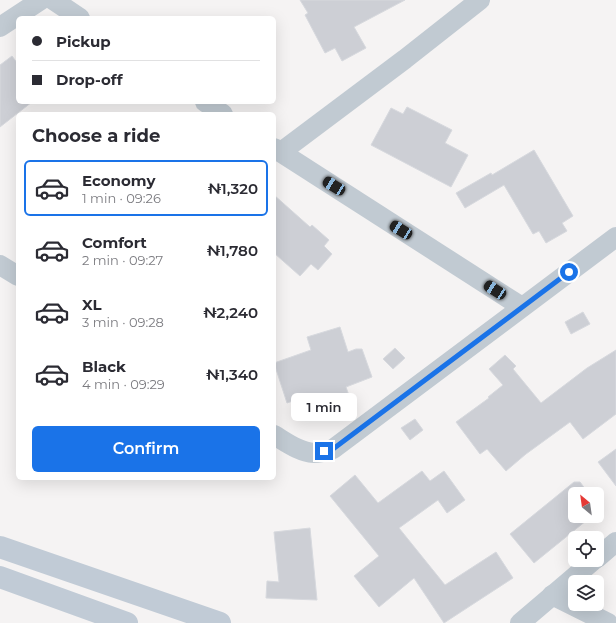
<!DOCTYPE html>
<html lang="en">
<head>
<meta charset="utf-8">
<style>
	body { margin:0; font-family:Montserrat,sans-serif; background:#f2f2f3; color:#2b2b33; height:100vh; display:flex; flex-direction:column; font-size:15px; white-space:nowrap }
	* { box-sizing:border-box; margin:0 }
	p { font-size:13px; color:#7c7c81 }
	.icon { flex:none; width:22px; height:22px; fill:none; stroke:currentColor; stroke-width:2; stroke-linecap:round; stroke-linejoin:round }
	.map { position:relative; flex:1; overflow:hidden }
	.sheet { position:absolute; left:16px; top:112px; width:260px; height:368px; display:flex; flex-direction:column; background:#fff; border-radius:6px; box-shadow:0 4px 16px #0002 }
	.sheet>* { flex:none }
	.hud { position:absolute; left:16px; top:16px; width:260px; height:88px; border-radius:6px; box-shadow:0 4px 16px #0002; display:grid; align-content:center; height:88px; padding:0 16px; background:#fff }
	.needle { width:26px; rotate:331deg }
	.controls { position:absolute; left:568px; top:487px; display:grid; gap:8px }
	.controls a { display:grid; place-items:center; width:36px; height:36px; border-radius:6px; background:#fff; box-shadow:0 4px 16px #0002; font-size:20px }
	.end { position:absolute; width:18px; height:18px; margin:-9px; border:5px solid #1a73e8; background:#fff; box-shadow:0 0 0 2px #fff }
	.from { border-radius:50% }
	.bubble { position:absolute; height:28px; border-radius:6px; background:#fff; box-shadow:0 4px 16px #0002; font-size:13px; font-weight:600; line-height:28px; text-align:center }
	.car { position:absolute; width:12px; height:24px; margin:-12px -6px; border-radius:5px; box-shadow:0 0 3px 1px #0007; background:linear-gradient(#222 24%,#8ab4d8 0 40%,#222 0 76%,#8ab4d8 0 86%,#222 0) }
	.hud b { display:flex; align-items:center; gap:14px; height:38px; font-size:15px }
	.hud b+b { border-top:1px solid #e1e1e2 }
	.hud i { width:10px; height:10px; background:#2b2b33 }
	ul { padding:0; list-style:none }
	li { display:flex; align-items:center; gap:12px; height:56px; margin:0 8px 6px; padding:0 8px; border:2px solid transparent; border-radius:6px }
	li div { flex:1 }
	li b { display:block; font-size:15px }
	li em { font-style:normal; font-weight:600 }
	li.current { border-color:#1a73e8 }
	li>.icon { width:36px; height:36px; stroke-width:1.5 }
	h2 { padding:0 16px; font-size:18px; line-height:48px }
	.cta { display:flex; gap:8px; margin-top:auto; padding:8px 16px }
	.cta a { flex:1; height:46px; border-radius:6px; background:#1a73e8; color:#fff; font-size:16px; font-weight:600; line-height:46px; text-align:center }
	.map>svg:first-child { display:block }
</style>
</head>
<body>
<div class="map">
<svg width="616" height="623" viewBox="0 0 616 623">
	<rect width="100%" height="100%" fill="#f5f3f3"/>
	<g fill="#cdcfd5" stroke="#d7d9de">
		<polygon points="300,0 405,0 354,27 366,48 342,61 335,48 325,53 305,15 308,13"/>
		<polygon points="12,56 18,64 18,102 32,102 0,127 0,65"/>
		<polygon points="407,107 452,130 445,143 468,155 451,187 371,145 391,108 403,114"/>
		<polygon points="534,150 573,216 562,223 567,231 546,243 539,231 533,234 504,185 465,208 456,193 491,173 492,175"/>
		<polygon points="274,195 310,227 312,225 329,240 324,246 332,254 318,270 311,264 300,276 274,253"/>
		<polygon points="583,312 590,324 571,334 565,322"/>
		<polygon points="340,327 348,352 356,349 362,349 372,377 346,387 352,404 317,417 314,408 297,415 293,401 287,403 274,363 311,350 307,337"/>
		<polygon points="395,348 405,358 393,369 383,359"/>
		<polygon points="616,350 616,414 583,439 570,422 526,454 506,471 487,449 480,454 456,422 489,398 488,397 503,385 489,369 505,355 516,366 513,369 541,403 587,368"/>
		<polygon points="415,419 423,430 410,440 401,428"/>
		<polygon points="616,449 616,486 598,462"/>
		<polygon points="422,471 430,481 444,471 465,500 447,513 438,500 399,528 445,585 496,552 513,578 444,623 414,578 379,607 354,576 379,556 330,496 355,475 378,503"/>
		<polygon points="574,482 580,482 589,494 575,494 575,516 592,516 534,563 510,534"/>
		<polygon points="310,528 317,600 266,598 267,581 279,582 274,532"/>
	</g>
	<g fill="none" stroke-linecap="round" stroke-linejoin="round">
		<g stroke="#c1cad2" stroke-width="20">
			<polyline points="53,0 80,18"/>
			<polyline points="0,27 41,0"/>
			<polyline points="205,102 223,114"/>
			<polyline points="274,148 522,307"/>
			<polyline points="281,152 405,59 480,0"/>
			<polyline points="0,265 18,276"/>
			<path d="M274 435C286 442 299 452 314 453 320 453 327 451 333 449L616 237"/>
			<polyline points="597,558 616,542"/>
			<polyline points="552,595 608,623"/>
			<polyline points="520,623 594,560"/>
		</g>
		<g stroke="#c1cbd6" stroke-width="22">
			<polyline points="0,547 220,623"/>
			<polyline points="0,577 127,623"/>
		</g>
	</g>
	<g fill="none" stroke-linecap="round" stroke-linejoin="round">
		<polyline stroke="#1a73e8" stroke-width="5" points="324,451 333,449 569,272"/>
	</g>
</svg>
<div class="controls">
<a><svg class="needle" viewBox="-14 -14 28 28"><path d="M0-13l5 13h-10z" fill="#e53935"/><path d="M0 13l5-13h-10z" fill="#7c7c81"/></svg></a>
<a><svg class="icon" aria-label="locate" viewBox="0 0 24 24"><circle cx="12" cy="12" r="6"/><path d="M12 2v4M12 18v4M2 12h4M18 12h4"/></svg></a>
<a><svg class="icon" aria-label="layers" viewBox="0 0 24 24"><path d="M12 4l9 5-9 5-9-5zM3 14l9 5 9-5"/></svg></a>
</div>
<i class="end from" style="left:569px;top:272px"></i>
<i class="end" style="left:324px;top:451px"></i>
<div class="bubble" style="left:291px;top:393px;width:66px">1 min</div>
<i class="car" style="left:334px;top:186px;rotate:302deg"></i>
<i class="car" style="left:401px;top:230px;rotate:302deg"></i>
<i class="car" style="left:495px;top:290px;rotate:303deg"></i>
<div class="hud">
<b><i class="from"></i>Pickup</b>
<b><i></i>Drop-off</b>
</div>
<section class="sheet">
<h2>Choose a ride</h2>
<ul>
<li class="current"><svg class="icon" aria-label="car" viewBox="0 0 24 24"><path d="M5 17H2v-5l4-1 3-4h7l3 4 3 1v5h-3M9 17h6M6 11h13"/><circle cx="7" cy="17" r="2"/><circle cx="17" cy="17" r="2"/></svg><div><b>Economy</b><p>1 min · 09:26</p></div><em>₦1,320</em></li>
<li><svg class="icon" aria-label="car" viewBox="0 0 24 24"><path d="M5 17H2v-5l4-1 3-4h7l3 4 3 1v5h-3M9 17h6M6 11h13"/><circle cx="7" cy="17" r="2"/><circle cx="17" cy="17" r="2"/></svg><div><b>Comfort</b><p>2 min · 09:27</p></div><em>₦1,780</em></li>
<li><svg class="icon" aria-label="car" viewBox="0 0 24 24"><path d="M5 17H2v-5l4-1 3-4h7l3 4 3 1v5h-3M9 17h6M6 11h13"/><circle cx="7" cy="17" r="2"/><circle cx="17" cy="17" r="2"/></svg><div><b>XL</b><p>3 min · 09:28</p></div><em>₦2,240</em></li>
<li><svg class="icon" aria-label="car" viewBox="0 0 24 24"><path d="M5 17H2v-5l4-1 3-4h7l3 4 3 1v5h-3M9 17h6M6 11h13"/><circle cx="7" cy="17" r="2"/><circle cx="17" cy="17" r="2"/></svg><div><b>Black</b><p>4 min · 09:29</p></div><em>₦1,340</em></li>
</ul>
<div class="cta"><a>Confirm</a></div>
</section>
</div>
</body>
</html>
